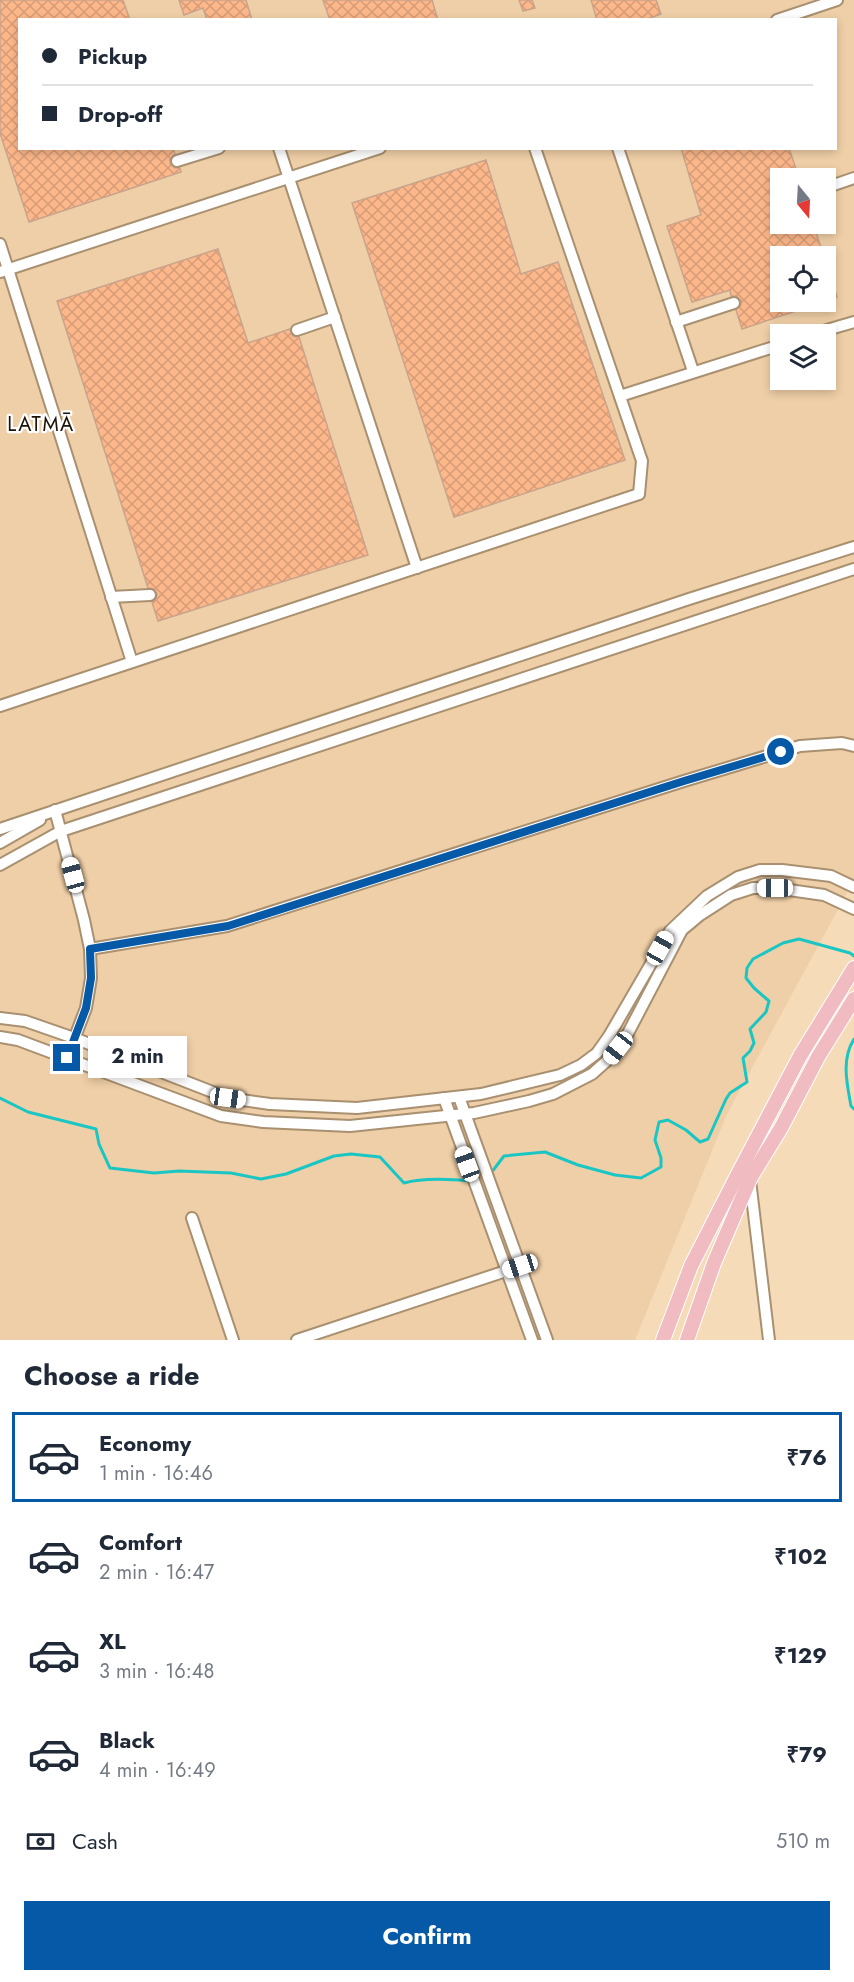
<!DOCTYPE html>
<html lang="en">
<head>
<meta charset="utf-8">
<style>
	body { margin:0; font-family:Jost,sans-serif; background:#f6f6f7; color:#1f2937; height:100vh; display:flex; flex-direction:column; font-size:22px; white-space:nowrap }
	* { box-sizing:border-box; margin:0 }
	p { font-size:20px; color:#747a83 }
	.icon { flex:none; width:33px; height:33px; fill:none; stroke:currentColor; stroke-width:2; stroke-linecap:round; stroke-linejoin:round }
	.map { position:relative; height:1340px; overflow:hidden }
	.drawer { display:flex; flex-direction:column; background:#fff; flex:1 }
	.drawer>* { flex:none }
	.banner { position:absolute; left:18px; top:18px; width:819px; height:132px; border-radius:0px; box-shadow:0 3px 9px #0003; display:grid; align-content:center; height:132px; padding:0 24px; background:#fff }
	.needle { width:39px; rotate:162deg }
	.fabs { position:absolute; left:770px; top:168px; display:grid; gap:12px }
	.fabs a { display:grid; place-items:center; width:66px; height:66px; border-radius:0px; background:#fff; box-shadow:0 3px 9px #0003; font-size:30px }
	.end { position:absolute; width:27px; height:27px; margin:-14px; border:8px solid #0559a7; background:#fff; box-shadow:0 0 0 3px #fff }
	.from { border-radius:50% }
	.bubble { position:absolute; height:42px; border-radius:0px; background:#fff; box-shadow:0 3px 9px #0003; font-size:20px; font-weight:700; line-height:42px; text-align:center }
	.car { position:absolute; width:18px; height:36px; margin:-18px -9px; border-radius:8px; box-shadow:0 0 4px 2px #0007; background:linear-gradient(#fff 24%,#345 0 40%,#fff 0 76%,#345 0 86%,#fff 0) }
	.banner b { display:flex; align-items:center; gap:21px; height:57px; font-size:22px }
	.banner b+b { border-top:2px solid #e0e1e3 }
	.banner i { width:15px; height:15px; background:#1f2937 }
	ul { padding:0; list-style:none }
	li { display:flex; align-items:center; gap:18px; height:90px; margin:0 12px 9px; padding:0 12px; border:3px solid transparent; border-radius:0px }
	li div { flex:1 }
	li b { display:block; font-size:22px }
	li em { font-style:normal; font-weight:700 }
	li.current { border-color:#0559a7 }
	li>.icon { width:54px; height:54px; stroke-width:1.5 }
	h2 { padding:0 24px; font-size:27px; line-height:72px }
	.pay { display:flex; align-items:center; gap:15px; height:66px; padding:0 24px; font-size:22px }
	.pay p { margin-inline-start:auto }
	.primary-button { display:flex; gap:12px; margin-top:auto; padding:12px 24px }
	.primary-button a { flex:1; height:69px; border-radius:0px; background:#0559a7; color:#fff; font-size:24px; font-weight:700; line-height:69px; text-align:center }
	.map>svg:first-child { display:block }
</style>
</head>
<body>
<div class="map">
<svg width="854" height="1340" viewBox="0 0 854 1340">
	<defs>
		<pattern id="building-cross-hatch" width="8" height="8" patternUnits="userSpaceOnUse" patternTransform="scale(1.5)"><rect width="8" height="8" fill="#fcb78a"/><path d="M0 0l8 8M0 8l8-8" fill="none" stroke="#d79c76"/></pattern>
	</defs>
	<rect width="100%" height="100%" fill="#f5dbb8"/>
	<path fill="#efcfa7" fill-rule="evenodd" d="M0 0H854V880L727 1114 635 1340H0ZM20 20H836V148H20ZM780 178H825V224H780ZM780 256H825V302H780ZM780 334H825V380H780Z"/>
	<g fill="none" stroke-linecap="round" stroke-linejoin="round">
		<g stroke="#1ac6c4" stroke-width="3">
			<path d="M854 1039C841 1059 847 1084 851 1106L854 1109"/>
			<path d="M0 1098 28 1112 96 1129 99 1144 110 1168 154 1173 179 1171 231 1173 261 1179 286 1174 334 1156 351 1154 380 1157 404 1183C424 1177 451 1179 472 1181"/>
			<polyline points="491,1173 504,1156 545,1152 578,1165 615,1175 641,1178 661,1167 661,1158 655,1140 659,1122 668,1120 686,1130 700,1142 708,1139 726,1099 730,1093 747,1082 743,1058 750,1051 754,1043 750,1029 766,1012 769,1001 754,988 746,978 747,968 753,959 783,943 799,939 850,953 854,956"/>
		</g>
	</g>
	<g fill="url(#building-cross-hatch)" stroke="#c9a48d" stroke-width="1.5">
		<polygon points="0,0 123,0 130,20 20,20 20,148 173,148 175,154 170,159 170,164 175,168 180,168 181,172 29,222 0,133"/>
		<polygon points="179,0 246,0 252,20 207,20 203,8 184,15"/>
		<polygon points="323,0 432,0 438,20 330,20"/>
		<polygon points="519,0 532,0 535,8 523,11"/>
		<polygon points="591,0 656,0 661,14 645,20 597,20"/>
		<polygon points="681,148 789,148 799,178 780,178 780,224 813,224 824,256 780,256 780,302 819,302 820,303 742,329 736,310 741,305 741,300 736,296 731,296 730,290 692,302 667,226 701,215"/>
		<polygon points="486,160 521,274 558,262 625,460 454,517 352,203"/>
		<polygon points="218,249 248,343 290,329 293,336 299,337 368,555 158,621 152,602 156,599 157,594 154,589 148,588 57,301"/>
		<polygon points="827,265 837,297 825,301 825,266"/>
	</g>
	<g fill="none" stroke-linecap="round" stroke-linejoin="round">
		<g stroke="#a99070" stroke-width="14">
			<g id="minor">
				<polyline points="777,20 837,0"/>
				<polyline points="279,148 417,568"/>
				<polyline points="618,148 693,371"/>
				<polyline points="177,161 219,148"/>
				<polyline points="825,188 854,178"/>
				<polyline points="0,244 132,662"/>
				<polyline points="0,272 380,148"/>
				<polyline points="676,322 734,303"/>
				<polyline points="297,330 335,317"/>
				<polyline points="813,334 854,322"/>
				<polyline points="620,396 780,345"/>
				<polyline points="111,597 150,595"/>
				<polyline points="0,706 639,494 642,461 535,148"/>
				<polyline points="55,810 84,920 90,949 91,978 86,1008 67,1058"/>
				<polyline points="0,829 689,599 854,547"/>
				<polyline points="0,843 40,820"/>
				<polyline points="0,865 61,831 854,569"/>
				<polyline points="90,949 227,926 684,781 800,746 842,743 854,746"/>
				<polyline points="0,1018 25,1021 74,1038 228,1098 270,1104 357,1108 481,1094 560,1075 581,1065 597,1053 609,1036 670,931 707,896 738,877 760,870 782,870 831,876 854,887"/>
				<polyline points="0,1037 18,1040 221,1116 263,1122 350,1126 474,1113 529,1101 553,1094 592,1074 610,1058 626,1037 682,930 700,915 731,895 753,888 775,888 824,895 854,909"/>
				<polyline points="459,1097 547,1340"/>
				<polyline points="444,1098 532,1340"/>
				<polyline points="750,1180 769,1340"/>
				<polyline points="192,1218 233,1340"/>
				<polyline points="297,1340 512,1269"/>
			</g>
		</g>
		<g stroke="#fff" stroke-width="16">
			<g id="major">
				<polyline points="663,1340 691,1266 738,1174 800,1056 854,968"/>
				<polyline points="687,1340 714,1263 751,1177 781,1128 818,1057 854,999"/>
			</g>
		</g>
		<use href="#minor" stroke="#fff" stroke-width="10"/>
		<use href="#major" stroke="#f0bcc1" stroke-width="14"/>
	</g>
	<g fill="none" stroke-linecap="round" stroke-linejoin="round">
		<polyline stroke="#0559a7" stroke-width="8" points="67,1058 86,1008 91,978 90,949 228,926 684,781 781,752"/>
	</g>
	<g text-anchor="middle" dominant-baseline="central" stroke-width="4.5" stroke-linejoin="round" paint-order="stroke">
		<g font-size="20" letter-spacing="1.5" fill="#1c1206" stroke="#fff">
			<text x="41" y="424">LATMĀ</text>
		</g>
	</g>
</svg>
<div class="fabs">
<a><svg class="needle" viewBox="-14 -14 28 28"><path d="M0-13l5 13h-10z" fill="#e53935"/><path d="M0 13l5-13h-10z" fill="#747a83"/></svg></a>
<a><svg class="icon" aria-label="locate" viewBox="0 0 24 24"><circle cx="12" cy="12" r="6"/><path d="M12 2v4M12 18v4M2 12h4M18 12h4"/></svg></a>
<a><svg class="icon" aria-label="layers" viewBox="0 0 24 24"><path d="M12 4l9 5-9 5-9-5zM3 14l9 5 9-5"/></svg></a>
</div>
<i class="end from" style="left:781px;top:752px"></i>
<i class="end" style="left:67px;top:1058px"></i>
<div class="bubble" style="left:88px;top:1036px;width:99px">2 min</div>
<i class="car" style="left:73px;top:875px;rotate:345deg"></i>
<i class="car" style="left:775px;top:888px;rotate:270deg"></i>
<i class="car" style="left:660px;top:948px;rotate:29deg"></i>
<i class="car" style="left:618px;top:1048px;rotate:218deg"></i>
<i class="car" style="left:228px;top:1098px;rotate:98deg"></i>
<i class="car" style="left:467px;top:1164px;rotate:340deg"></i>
<i class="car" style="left:520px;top:1266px;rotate:252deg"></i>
<div class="banner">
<b><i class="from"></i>Pickup</b>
<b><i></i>Drop-off</b>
</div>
</div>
<section class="drawer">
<h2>Choose a ride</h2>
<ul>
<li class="current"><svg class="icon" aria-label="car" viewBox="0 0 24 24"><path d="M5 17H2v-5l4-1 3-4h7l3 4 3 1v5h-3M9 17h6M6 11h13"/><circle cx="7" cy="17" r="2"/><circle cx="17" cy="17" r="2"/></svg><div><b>Economy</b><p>1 min · 16:46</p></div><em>₹76</em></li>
<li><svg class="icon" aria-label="car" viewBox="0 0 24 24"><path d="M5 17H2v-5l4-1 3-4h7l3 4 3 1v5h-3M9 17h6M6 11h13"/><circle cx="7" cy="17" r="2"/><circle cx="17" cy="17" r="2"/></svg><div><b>Comfort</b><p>2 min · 16:47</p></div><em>₹102</em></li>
<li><svg class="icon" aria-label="car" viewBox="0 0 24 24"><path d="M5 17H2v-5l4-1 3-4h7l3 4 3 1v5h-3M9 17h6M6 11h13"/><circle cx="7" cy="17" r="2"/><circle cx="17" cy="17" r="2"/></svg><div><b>XL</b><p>3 min · 16:48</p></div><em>₹129</em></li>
<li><svg class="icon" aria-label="car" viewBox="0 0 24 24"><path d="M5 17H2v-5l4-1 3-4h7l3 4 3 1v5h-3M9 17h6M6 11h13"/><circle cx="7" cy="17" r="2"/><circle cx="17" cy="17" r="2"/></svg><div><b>Black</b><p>4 min · 16:49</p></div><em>₹79</em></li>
</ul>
<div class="pay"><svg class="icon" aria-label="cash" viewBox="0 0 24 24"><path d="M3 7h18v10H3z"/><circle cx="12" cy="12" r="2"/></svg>Cash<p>510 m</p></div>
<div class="primary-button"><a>Confirm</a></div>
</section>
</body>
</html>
